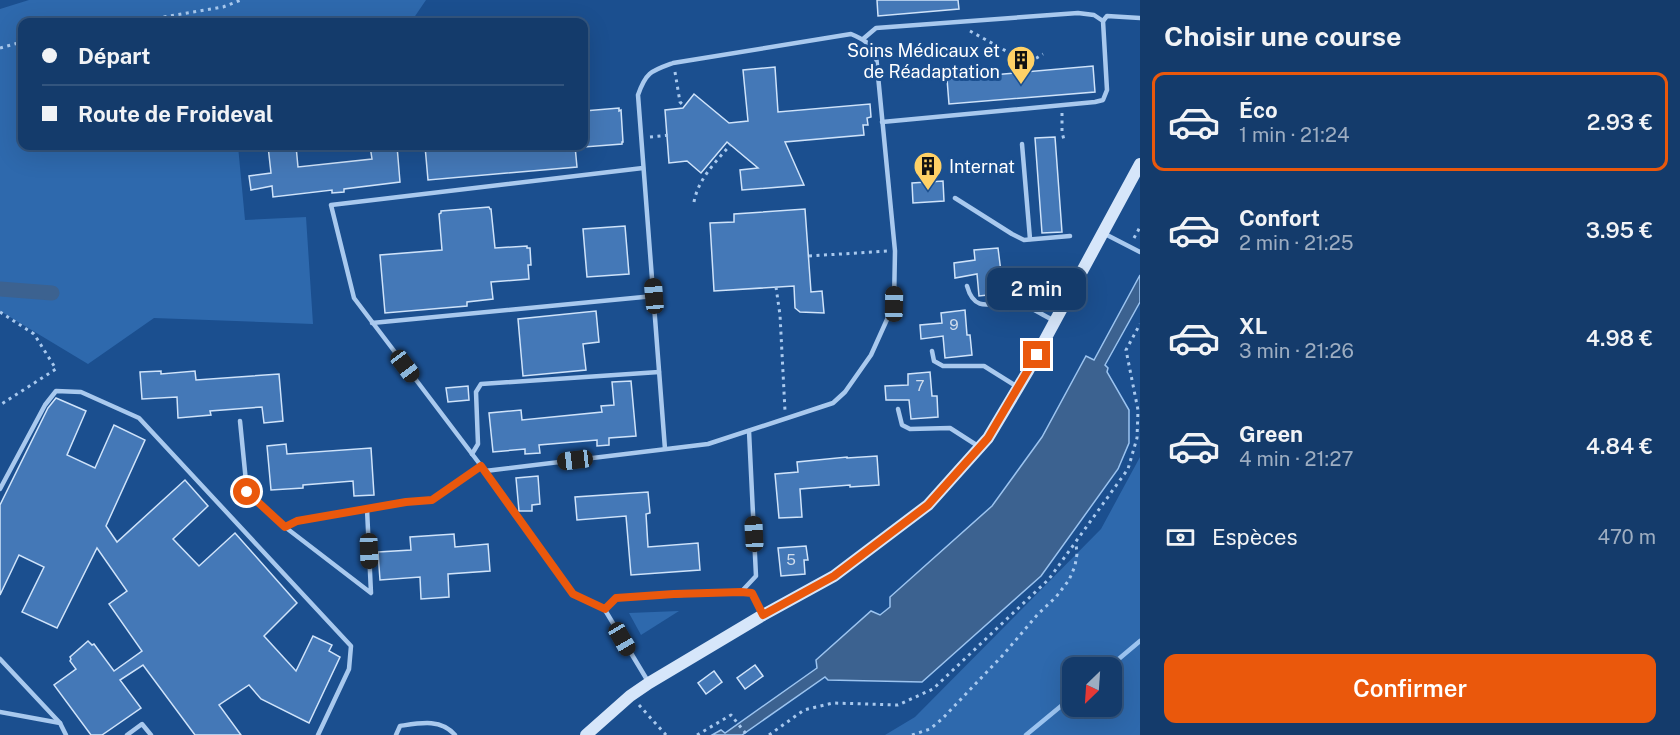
<!DOCTYPE html>
<html lang="fr">
<head>
<meta charset="utf-8">
<style>
	body { margin:0; font-family:"Public Sans",sans-serif; background:#214673; color:#f1f3f6; height:100vh; display:flex; flex-direction:column; font-size:22px; white-space:nowrap }
	* { box-sizing:border-box; margin:0 }
	p { font-size:20px; color:#9dadc1 }
	.icon { flex:none; width:33px; height:33px; fill:none; stroke:currentColor; stroke-width:2; stroke-linecap:round; stroke-linejoin:round }
	.map { position:relative; flex:1; overflow:hidden }
	.drawer { display:flex; flex-direction:column; background:#143b6b; width:540px }
	.drawer>* { flex:none }
	.top-card { position:absolute; left:18px; top:18px; width:570px; height:132px; border-radius:12px; box-shadow:0 6px 24px #0002,0 0 0 2px #33557e; display:grid; align-content:center; height:132px; padding:0 24px; background:#143b6b }
	.needle { width:39px; rotate:205deg }
	.tools { position:absolute; left:1062px; top:657px; display:grid; gap:12px }
	.tools a { display:grid; place-items:center; width:60px; height:60px; border-radius:12px; background:#143b6b; box-shadow:0 6px 24px #0002,0 0 0 2px #33557e; font-size:30px }
	.end { position:absolute; width:27px; height:27px; margin:-14px; border:8px solid #ea580c; background:#fff; box-shadow:0 0 0 3px #fff }
	.from { border-radius:50% }
	.bubble { position:absolute; height:42px; border-radius:12px; background:#143b6b; box-shadow:0 6px 24px #0002,0 0 0 2px #33557e; font-size:20px; font-weight:600; line-height:42px; text-align:center }
	.car { position:absolute; width:18px; height:36px; margin:-18px -9px; border-radius:8px; box-shadow:0 0 4px 2px #0007; background:linear-gradient(#222 24%,#8ab4d8 0 40%,#222 0 76%,#8ab4d8 0 86%,#222 0) }
	.top-card b { display:flex; align-items:center; gap:21px; height:57px; font-size:22px }
	.top-card b+b { border-top:2px solid #33557e }
	.top-card i { width:15px; height:15px; background:#f1f3f6 }
	ul { padding:0; list-style:none }
	li { display:flex; align-items:center; gap:18px; height:99px; margin:0 12px 9px; padding:0 12px; border:3px solid transparent; border-radius:12px }
	li div { flex:1 }
	li b { display:block; font-size:22px }
	li em { font-style:normal; font-weight:600 }
	li.on { border-color:#ea580c }
	li>.icon { width:54px; height:54px; stroke-width:1.5 }
	h2 { padding:0 24px; font-size:27px; line-height:72px }
	.pay { display:flex; align-items:center; gap:15px; height:66px; padding:0 24px; font-size:22px }
	.pay p { margin-inline-start:auto }
	.primary-button { display:flex; gap:12px; margin-top:auto; padding:12px 24px }
	.primary-button a { flex:1; height:69px; border-radius:12px; background:#ea580c; color:#fff; font-size:24px; font-weight:600; line-height:69px; text-align:center }
	main { display:flex; flex:1; min-height:0 }
	.map>svg:first-child { display:block }
</style>
</head>
<body>
<main>
<div class="map">
<svg width="1140" height="735" viewBox="0 0 1140 735">
	<rect width="100%" height="100%" fill="#1b4f8f"/>
	<g fill="#2e69ad" fill-rule="evenodd">
		<polygon points="29,0 426,0 411,22 22,22 22,146 238,146 245,220 306,217 313,324 154,318 88,364 0,311 0,9"/>
		<path d="M1140 457V735H885L915 717 1101 529ZM1072 668H1112V706H1072Z"/>
		<polygon points="679,611 641,635 629,613"/>
	</g>
	<polygon fill="#3c6290" stroke="#9cc4f0" stroke-width="1.5" points="1140,275 1140,302 1105,365 1108,368 1107,372 1129,410 1129,443 1118,469 1041,576 922,682 828,680 825,677 742,735 712,735 721,730 725,733 817,668 816,660 871,611 880,615 890,607 890,597 992,506 1042,437 1086,356 1094,360"/>
	<g fill="none" stroke-linecap="round" stroke-linejoin="round">
		<g stroke="#9cc4f0" stroke-width="4.5">
			<polyline points="1108,668 1140,641"/>
			<polyline points="1026,735 1072,697"/>
		</g>
		<polyline stroke="#3c6290" stroke-width="15" points="0,289 52,293"/>
	</g>
	<g fill="#4478b7" stroke="#cfe3fa" stroke-width="1.5">
		<polygon points="877,0 958,0 959,9 878,16"/>
		<polygon points="1093,66 1095,92 949,104 947,79"/>
		<polygon points="775,67 778,112 870,104 871,117 867,118 868,125 863,125 864,135 785,142 804,185 742,190 740,170 758,168 727,142 701,173 687,161 669,163 665,110 683,108 694,94 729,123 748,121 743,70"/>
		<polygon points="619,108 619,111 621,110 623,142 622,142 622,144 584,147 584,111"/>
		<polygon points="1055,137 1062,232 1042,233 1035,138"/>
		<polygon points="268,146 296,146 298,167 372,159 370,146 397,146 400,182 344,189 344,192 332,193 332,190 273,197 272,186 251,190 249,176 271,173"/>
		<polygon points="425,146 575,146 577,167 428,180"/>
		<polygon points="943,181 944,201 913,203 912,183"/>
		<polygon points="489,207 490,209 491,209 495,248 527,246 527,248 530,248 531,265 528,265 529,279 491,282 493,299 467,302 467,306 385,313 380,255 442,250 439,214 441,213 441,211"/>
		<polygon points="805,209 811,292 822,291 824,313 800,312 795,308 794,286 714,291 710,223 734,222 734,214"/>
		<polygon points="625,226 629,274 587,277 583,229"/>
		<polygon points="998,248 1001,272 1004,272 1006,293 979,296 977,274 955,278 954,263 975,260 974,250"/>
		<polygon points="965,310 967,335 970,335 972,355 945,358 943,336 921,339 920,325 942,323 941,313"/>
		<polygon points="596,311 599,342 583,344 586,370 523,376 518,319"/>
		<polygon points="161,371 161,374 195,371 196,380 279,374 283,421 264,423 262,407 210,411 211,415 178,418 177,397 142,399 140,372"/>
		<polygon points="930,372 932,396 937,396 938,417 911,419 909,400 886,400 885,386 908,385 908,374"/>
		<polygon points="631,381 636,436 609,438 609,445 597,446 597,440 539,445 540,453 525,454 525,449 493,452 489,413 521,410 522,420 602,412 601,406 614,405 612,382"/>
		<polygon points="468,386 469,400 448,402 446,388"/>
		<polygon points="56,398 86,411 67,455 95,468 114,425 145,440 106,526 117,542 185,480 208,506 173,539 199,566 235,533 297,603 264,636 296,671 313,636 332,645 329,651 340,657 309,723 261,699 249,685 219,705 241,735 195,735 143,665 120,680 141,708 102,735 91,735 54,685 76,669 70,661 71,659 70,657 88,641 92,645 94,644 114,671 142,651 109,604 127,591 97,548 57,628 22,612 44,567 19,555 0,595 0,505 48,408"/>
		<polygon points="286,444 287,454 371,448 374,495 354,496 353,481 303,485 303,488 271,490 267,446"/>
		<polygon points="877,456 879,485 850,487 850,485 800,489 802,517 779,518 775,474 798,472 797,462 847,457 847,458"/>
		<polygon points="538,476 540,504 532,505 532,511 519,511 516,478"/>
		<polygon points="648,492 650,513 646,514 648,547 698,543 700,570 631,575 626,516 577,520 575,497"/>
		<polygon points="454,534 455,547 488,544 490,571 448,574 449,597 421,599 420,577 380,580 378,552 411,550 410,537"/>
		<polygon points="806,546 808,560 804,560 805,574 781,576 778,548"/>
		<polygon points="755,665 763,676 745,689 737,678"/>
		<polygon points="714,671 722,682 706,694 698,683"/>
	</g>
	<g fill="none" stroke-linecap="round" stroke-linejoin="round">
		<g stroke="#a9c9ee" stroke-width="3" stroke-dasharray="3 4.5" stroke-linecap="butt">
			<polyline points="134,22 223,7 241,0"/>
			<polyline points="970,31 1024,61 1030,62 1043,54"/>
			<polyline points="0,48 22,42"/>
			<polyline points="675,72 680,102 685,107"/>
			<polyline points="1062,113 1062,132 1064,140"/>
			<polyline points="650,137 670,135"/>
			<path d="M694 202C698 179 716 162 730 145"/>
			<polyline points="1134,238 1140,227"/>
			<polyline points="809,256 888,251"/>
			<polyline points="776,287 780,315 785,411"/>
			<polyline points="0,312 34,334 56,369 0,405"/>
			<polyline points="639,705 666,735"/>
			<polyline points="697,735 731,715 747,735"/>
			<polyline points="769,735 804,710 833,703 898,705 933,689 1049,579 1128,469 1137,438 1138,410 1126,350 1140,324"/>
			<polyline points="912,735 930,729 942,719 1003,655 1038,614 1056,597 1069,580 1075,566 1077,554 1076,544"/>
		</g>
		<g stroke="#a9c9ee" stroke-width="4.5">
			<polyline points="1103,21 1107,16 1140,18"/>
			<polyline points="863,39 876,28 1078,13 1094,15 1103,21 1107,90 1103,100 1095,102 882,122"/>
			<polyline points="1022,144 1030,239"/>
			<polyline points="955,198 1012,234 1024,240 1070,236"/>
			<polyline points="1105,234 1140,252"/>
			<path d="M967 286C976 319 999 297 1019 303 1030 306 1042 315 1053 320"/>
			<polyline points="372,323 654,296"/>
			<polyline points="932,351 934,361 943,366 984,366 1016,386"/>
			<polyline points="898,409 902,425 910,429 950,428 978,446"/>
			<polyline points="240,421 247,492 285,527 297,521 406,502 432,500 481,466"/>
			<polyline points="472,454 478,444 476,392 481,384 659,372"/>
			<path d="M485 471 708 444 833 403 845 392 871 355 894 304 895 251 876 55C870 43 863 39 851 34L673 63C651 71 646 72 638 95L665 449"/>
			<polyline points="0,489 45,405 56,391 81,392 139,418 351,646 349,669 318,735"/>
			<polyline points="285,527 371,593 367,509"/>
			<polyline points="741,592 756,576 749,431"/>
			<polyline points="605,610 573,594 485,471 354,298 331,205 643,168"/>
			<polyline points="0,659 60,723"/>
			<polyline points="649,683 605,610 616,598 741,592 752,593 763,615"/>
			<polyline points="0,712 60,723 66,735"/>
			<polyline points="127,735 142,724 151,735"/>
			<path d="M396 735 400 726C419 723 441 718 455 735"/>
		</g>
		<polyline stroke="#d6e6fa" stroke-width="12" points="586,735 630,696 649,683 763,615 834,576 928,505 988,438 1028,371 1140,164"/>
	</g>
	<g fill="none" stroke-linecap="round" stroke-linejoin="round">
		<polyline stroke="#ea580c" stroke-width="8" points="247,492 285,527 297,521 406,502 432,500 481,466 573,594 605,609 616,598 674,594 741,592 752,593 763,615 834,576 928,505 988,438 1037,355"/>
	</g>
	<defs>
		<g id="building-pin" transform="scale(1.5)"><path d="M0 17L-7.5 6A9.5 9.5 0 1 1 7.5 6Z" fill="#ffd166" stroke="#1b4f8f"/><path d="M-4-6H4V6H1V3H-1V6H-4ZM-2.5-4.3h1.7v1.8h-1.7ZM.8-4.3h1.7v1.8H.8ZM-2.5-1h1.7V.8h-1.7ZM.8-1h1.7V.8H.8Z" fill="#111"/></g>
	</defs>
	<g fill-rule="evenodd">
		<use href="#building-pin" x="1021" y="60"/>
		<use href="#building-pin" x="928" y="166"/>
	</g>
	<g text-anchor="middle" dominant-baseline="central" stroke-width="6" stroke-linejoin="round" paint-order="stroke">
		<g font-size="15" fill="#d0dded">
			<text x="954" y="324">9</text>
			<text x="920" y="385">7</text>
			<text x="791" y="559">5</text>
		</g>
		<g font-size="18" fill="#fff" stroke="#1b4f8f" text-anchor="end">
			<text x="1000" y="50">Soins Médicaux et<tspan x="1000" dy="21">de Réadaptation</tspan></text>
			<text x="949" y="166" text-anchor="start">Internat</text>
		</g>
	</g>
</svg>
<div class="tools">
<a><svg class="needle" viewBox="-14 -14 28 28"><path d="M0-13l5 13h-10z" fill="#e53935"/><path d="M0 13l5-13h-10z" fill="#9dadc1"/></svg></a>
</div>
<i class="end from" style="left:247px;top:492px"></i>
<i class="end" style="left:1037px;top:355px"></i>
<div class="bubble" style="left:987px;top:268px;width:99px">2 min</div>
<i class="car" style="left:654px;top:296px;rotate:355deg"></i>
<i class="car" style="left:894px;top:304px;rotate:1deg"></i>
<i class="car" style="left:405px;top:366px;rotate:143deg"></i>
<i class="car" style="left:575px;top:460px;rotate:263deg"></i>
<i class="car" style="left:754px;top:534px;rotate:357deg"></i>
<i class="car" style="left:369px;top:551px;rotate:178deg"></i>
<i class="car" style="left:622px;top:639px;rotate:150deg"></i>
<div class="top-card">
<b><i class="from"></i>Départ</b>
<b><i></i>Route de Froideval</b>
</div>
</div>
<section class="drawer">
<h2>Choisir une course</h2>
<ul>
<li class="on"><svg class="icon" aria-label="car" viewBox="0 0 24 24"><path d="M5 17H2v-5l4-1 3-4h7l3 4 3 1v5h-3M9 17h6M6 11h13"/><circle cx="7" cy="17" r="2"/><circle cx="17" cy="17" r="2"/></svg><div><b>Éco</b><p>1 min · 21:24</p></div><em>2.93 €</em></li>
<li><svg class="icon" aria-label="car" viewBox="0 0 24 24"><path d="M5 17H2v-5l4-1 3-4h7l3 4 3 1v5h-3M9 17h6M6 11h13"/><circle cx="7" cy="17" r="2"/><circle cx="17" cy="17" r="2"/></svg><div><b>Confort</b><p>2 min · 21:25</p></div><em>3.95 €</em></li>
<li><svg class="icon" aria-label="car" viewBox="0 0 24 24"><path d="M5 17H2v-5l4-1 3-4h7l3 4 3 1v5h-3M9 17h6M6 11h13"/><circle cx="7" cy="17" r="2"/><circle cx="17" cy="17" r="2"/></svg><div><b>XL</b><p>3 min · 21:26</p></div><em>4.98 €</em></li>
<li><svg class="icon" aria-label="car" viewBox="0 0 24 24"><path d="M5 17H2v-5l4-1 3-4h7l3 4 3 1v5h-3M9 17h6M6 11h13"/><circle cx="7" cy="17" r="2"/><circle cx="17" cy="17" r="2"/></svg><div><b>Green</b><p>4 min · 21:27</p></div><em>4.84 €</em></li>
</ul>
<div class="pay"><svg class="icon" aria-label="cash" viewBox="0 0 24 24"><path d="M3 7h18v10H3z"/><circle cx="12" cy="12" r="2"/></svg>Espèces<p>470 m</p></div>
<div class="primary-button"><a>Confirmer</a></div>
</section>
</main>
</body>
</html>
